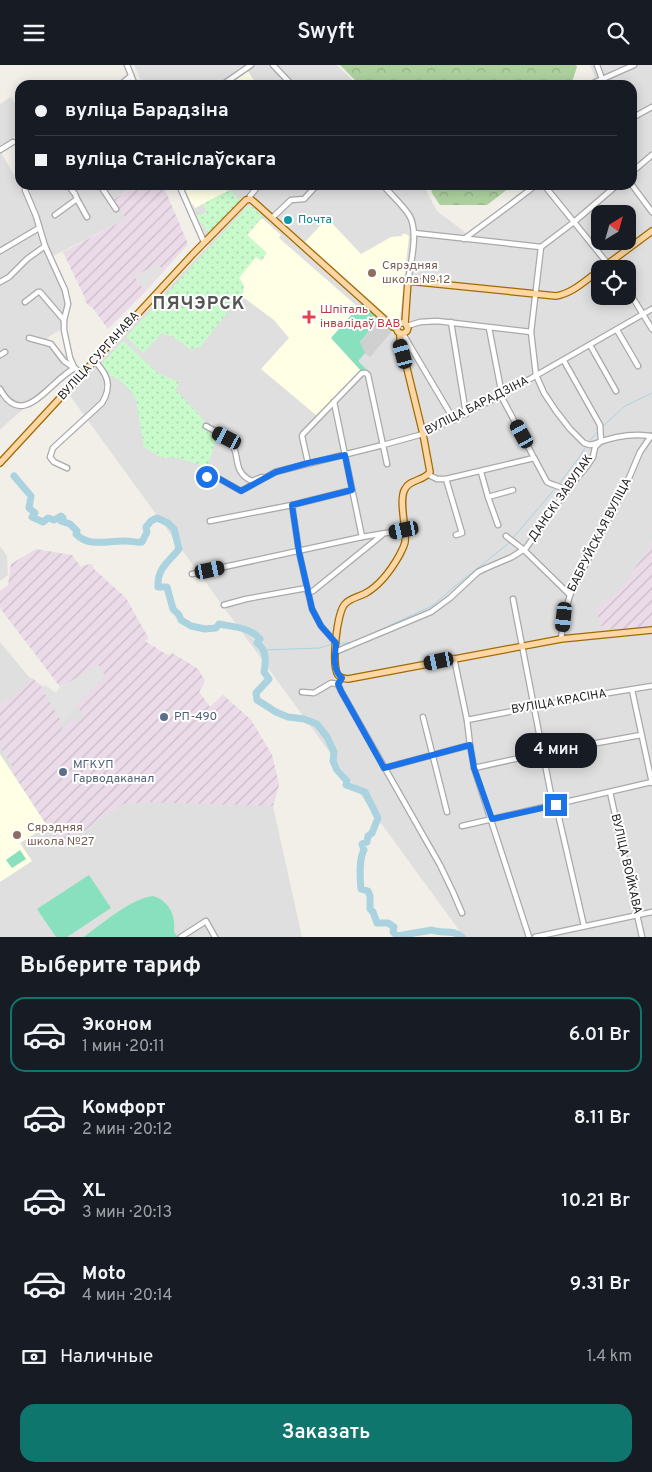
<!DOCTYPE html>
<html lang="ru">
<head>
<meta charset="utf-8">
<style>
	body { margin:0; font-family:Overpass,sans-serif; background:#20242c; color:#f1f3f6; height:100vh; display:flex; flex-direction:column; font-size:19px; white-space:nowrap }
	* { box-sizing:border-box; margin:0 }
	p { font-size:16px; color:#9ea1a6 }
	.icon { flex:none; width:28px; height:28px; fill:none; stroke:currentColor; stroke-width:2; stroke-linecap:round; stroke-linejoin:round }
	.map { position:relative; height:872px; overflow:hidden }
	.details { display:flex; flex-direction:column; background:#171b24; flex:1 }
	.details>* { flex:none }
	.banner { position:absolute; left:15px; top:15px; width:622px; height:110px; border-radius:15px; box-shadow:0 2px 12px #0003; display:grid; align-content:center; height:110px; padding:0 20px; background:#171b24 }
	.needle { width:32px; rotate:37deg }
	.buttons { position:absolute; left:591px; top:140px; display:grid; gap:10px }
	.buttons a { display:grid; place-items:center; width:45px; height:45px; border-radius:10px; background:#171b24; box-shadow:0 2px 12px #0003; font-size:25px }
	.end { position:absolute; width:22px; height:22px; margin:-11px; border:6px solid #1a73e8; background:#fff; box-shadow:0 0 0 2px #fff }
	.from { border-radius:50% }
	.bubble { position:absolute; height:35px; border-radius:15px; background:#171b24; box-shadow:0 2px 12px #0003; font-size:16px; font-weight:600; line-height:35px; text-align:center }
	.car { position:absolute; width:15px; height:30px; margin:-15px -8px; border-radius:6px; box-shadow:0 0 4px 1px #0007; background:linear-gradient(#222 24%,#8ab4d8 0 40%,#222 0 76%,#8ab4d8 0 86%,#222 0) }
	.banner b { display:flex; align-items:center; gap:18px; height:48px; font-size:19px }
	.banner b+b { border-top:1px solid #363941 }
	.banner i { width:12px; height:12px; background:#f1f3f6 }
	ul { padding:0; list-style:none }
	li { display:flex; align-items:center; gap:15px; height:75px; margin:0 10px 8px; padding:0 10px; border:2px solid transparent; border-radius:15px }
	li div { flex:1 }
	li b { display:block; font-size:19px }
	li em { font-style:normal; font-weight:600 }
	li.selected { border-color:#0f766e }
	li>.icon { width:45px; height:45px; stroke-width:1.5 }
	h2 { padding:0 20px; font-size:22px; line-height:60px }
	.pay { display:flex; align-items:center; gap:12px; height:55px; padding:0 20px; font-size:19px }
	.pay p { margin-inline-start:auto }
	.action { display:flex; gap:10px; margin-top:auto; padding:10px 20px }
	.action a { flex:1; height:58px; border-radius:15px; background:#0f766e; color:#fff; font-size:20px; font-weight:600; line-height:58px; text-align:center }
	header { display:flex; justify-content:space-between; align-items:center; height:65px; padding:0 20px; background:#171b24; font-size:22px; font-weight:600 }
	.map>svg:first-child { display:block }
</style>
</head>
<body>
<header><svg class="icon" aria-label="menu" viewBox="0 0 24 24"><path d="M4 6h16M4 12h16M4 18h16"/></svg>Swyft<svg class="icon" aria-label="search" viewBox="0 0 24 24"><circle cx="10" cy="10" r="6"/><path d="M15 15l6 6"/></svg></header>
<div class="map">
<svg width="652" height="872" viewBox="0 0 652 872">
	<defs>
		<pattern id="industrial-furrows" width="10" height="10" patternUnits="userSpaceOnUse" patternTransform="scale(1.25)"><rect width="10" height="10" fill="#ebdbe8"/><path d="M-1 1l2-2M0 10L10 0M9 11l2-2" fill="none" stroke="#c9bcc7"/></pattern>
		<pattern id="forest-crowns" width="20" height="18" patternUnits="userSpaceOnUse" patternTransform="scale(1.25)"><rect width="20" height="18" fill="#add19e"/><path d="M2 6a3 3 0 1 1 6 0M12 15a3 3 0 1 1 6 0" fill="none" stroke="#95b388"/></pattern>
		<pattern id="park-dots" width="8" height="8" patternUnits="userSpaceOnUse" patternTransform="scale(1.25)"><rect width="8" height="8" fill="#c8facc"/><path d="M2 2h.1M6 6h.1" fill="none" stroke="#acd6af" stroke-width="1.8" stroke-linecap="round"/></pattern>
	</defs>
	<rect width="100%" height="100%" fill="#f2efe9"/>
	<g fill="#e0dfdf" fill-rule="evenodd">
		<polygon points="134,0 337,0 357,20 143,20"/>
		<path d="M590 0H652V872H464L70 331 83 314 209 180 184 120H423L437 146 470 171 531 120H632V20H579L595 13ZM600 149H628V176H600ZM600 204H628V231H600Z"/>
		<polygon points="11,32 20,46 20,69 0,81 0,39"/>
		<polygon points="0,86 20,120 137,120 115,133 126,154 53,191 70,233 66,261 47,273 69,305 6,359 0,365"/>
		<polygon points="0,481 7,491 8,510 0,516"/>
		<polygon points="144,576 169,591 172,588 198,604 205,616 199,627 210,642 223,630 251,655 272,690 279,720 273,741 302,872 0,872 0,577 28,611 72,641 99,600"/>
	</g>
	<g fill="url(#industrial-furrows)">
		<polygon points="138,120 163,120 188,179 146,226 108,264 92,242 90,242 85,236 85,233 63,187 126,154 114,134"/>
		<polygon points="652,476 652,561 603,565 596,544 622,523 644,490"/>
		<polygon points="36,484 72,490 81,502 85,500 92,499 94,504 126,533 149,574 145,576 169,591 172,588 198,604 205,616 199,627 210,642 223,630 251,655 272,690 279,720 273,741 148,737 123,739 106,751 105,750 62,783 11,706 14,704 0,681 0,639 13,631 33,613 41,622 63,659 60,669 73,653 78,657 84,650 76,640 105,611 65,619 60,622 0,543 0,526 8,520 11,499"/>
	</g>
	<g fill="#ffffe5">
		<polygon points="247,5 257,20 225,20"/>
		<polygon points="183,120 228,120 230,125 195,143 193,139 192,140"/>
		<polygon points="262,153 281,170 279,173 358,242 332,273 362,306 332,337 316,350 261,304 289,273 274,255 243,232 241,224 232,215 261,183 247,170"/>
		<polygon points="327,153 361,189 391,172 402,171 402,169 406,169 409,171 400,253 394,257 305,177"/>
		<polygon points="0,689 47,761 20,778 32,796 0,817"/>
	</g>
	<polygon fill="#d0d0d0" points="379,254 392,266 370,292 364,287 360,278"/>
	<g fill="url(#forest-crowns)">
		<polygon points="340,0 576,0 577,2 571,20 360,20"/>
		<polygon points="430,120 513,120 487,140 440,140 432,128"/>
	</g>
	<g fill="url(#park-dots)">
		<polygon points="230,125 241,136 210,171 203,159 200,158 197,148 198,147 200,150 207,147 203,139"/>
		<polygon points="251,141 264,153 261,153 247,170 267,188 261,196 256,192 239,213 244,220 243,228 200,282 190,284 175,273 162,268 143,288 126,272 247,142"/>
		<polygon points="123,276 159,309 172,314 180,318 175,324 202,353 217,373 207,402 178,393 160,392 144,382 136,335 132,327 121,316 111,311 101,299"/>
	</g>
	<g fill="#88e0be">
		<polygon points="361,239 379,254 360,277 365,288 358,296 366,304 362,307 331,273"/>
		<polygon points="20,785 26,794 12,803 6,795"/>
		<polygon points="89,810 111,843 67,872 56,872 37,844"/>
		<path d="M153 831C169 836 176 850 174 867L178 872H84C103 858 130 834 153 831Z"/>
	</g>
	<g fill="#e2e2e2">
		<polygon points="157,199 163,204 145,224 141,221 134,211"/>
		<polygon points="99,600 105,611 76,640 63,659 41,622 45,620 56,628 60,622"/>
	</g>
	<g fill="none" stroke-linecap="round" stroke-linejoin="round">
		<g stroke="#aad3df" stroke-width="1">
			<polyline points="602,362 625,341 652,328"/>
			<polyline points="588,378 598,366"/>
			<polyline points="559,419 580,391 586,381"/>
			<polyline points="513,473 554,425"/>
			<polyline points="356,576 432,541 459,518 509,478"/>
			<polyline points="339,579 353,577"/>
			<polyline points="263,585 320,583 332,579"/>
		</g>
		<path stroke="#aad3df" stroke-width="7" d="M14 411 31 431 29 443 35 448 32 452 43 457 48 453 54 455 61 451 63 453 61 456 70 459 77 466 76 469C89 483 109 475 126 476 132 476 136 478 142 477L147 467 146 462 151 456 157 453 168 458 174 464 179 484C168 498 157 503 158 522H167L173 544 179 550 181 555 191 561 205 564 216 563 219 559C233 562 250 562 260 574L257 578C267 585 266 596 264 607L269 614 256 628 257 635 276 647 288 652 304 654 317 659 327 672 334 687 333 696 337 705 347 716 346 720 365 727 378 753 372 768 368 771 367 777 362 779 364 785C359 793 360 814 361 824L368 826 370 831V844L373 847 377 858H388L394 862 393 867 397 871 432 865C442 869 453 864 462 872"/>
		<g stroke="#a9a9a9" stroke-width="7">
			<g id="minor">
				<polyline points="127,0 135,20"/>
				<polyline points="273,0 292,20"/>
				<polyline points="597,0 602,14"/>
				<polyline points="120,20 131,11"/>
				<polyline points="222,20 251,0"/>
				<polyline points="589,20 634,0"/>
				<polyline points="632,53 652,42"/>
				<polyline points="0,85 13,77"/>
				<polyline points="632,107 652,90"/>
				<polyline points="100,120 116,144"/>
				<polyline points="179,120 204,177"/>
				<path d="M383 120C391 130 402 139 409 150 419 165 411 198 408 216"/>
				<polyline points="544,120 612,204"/>
				<polyline points="632,120 652,147"/>
				<polyline points="25,125 36,151 45,181 65,225 68,239 64,255 64,265 70,293 74,302 81,309"/>
				<polyline points="77,134 87,152"/>
				<polyline points="250,134 250,131 259,120"/>
				<polyline points="55,150 77,134 75,129 68,120"/>
				<polyline points="272,153 291,135 304,134 317,120"/>
				<polyline points="414,168 541,182"/>
				<polyline points="464,174 510,140 536,120"/>
				<path d="M541 182 531 267 536 310 544 328 556 346 570 364 584 378 590 380 594 379C612 372 631 368 650 371"/>
				<polyline points="541,182 574,157 617,120"/>
				<polyline points="0,186 39,163"/>
				<polyline points="0,217 9,212 27,194 45,181"/>
				<polyline points="628,225 652,264"/>
				<polyline points="25,237 38,227 40,227 64,255"/>
				<polyline points="451,257 466,349"/>
				<polyline points="407,261 420,257 437,256 531,267"/>
				<polyline points="489,263 502,330"/>
				<polyline points="617,265 638,301"/>
				<polyline points="403,269 454,355"/>
				<polyline points="29,273 51,279 64,296 74,303"/>
				<polyline points="590,280 616,326"/>
				<polyline points="0,290 5,287"/>
				<polyline points="564,296 600,360 601,376"/>
				<path d="M0 324C23 367 50 315 75 303"/>
				<path d="M501 331 547 417C554 421 560 421 567 425"/>
				<polyline points="334,337 362,472"/>
				<path d="M206 361C212 365 226 370 230 375 241 388 231 407 252 416L262 412"/>
				<polyline points="308,398 302,371 303,369 362,308 366,308 368,310 387,399"/>
				<path d="M67 403 54 397 50 392 53 383 102 338C113 320 107 309 94 295"/>
				<polyline points="481,407 488,432 498,460"/>
				<polyline points="429,410 437,414 446,414 534,393"/>
				<polyline points="207,412 218,413 241,426 275,407 383,380 423,369 502,330 652,244"/>
				<polyline points="446,414 462,468 456,470"/>
				<polyline points="488,432 513,425"/>
				<polyline points="292,440 299,487 312,544 321,561 336,578"/>
				<polyline points="210,456 292,440 352,425"/>
				<polyline points="506,471 524,485 570,530"/>
				<polyline points="192,509 362,472 404,465"/>
				<polyline points="308,528 313,526 382,470"/>
				<polyline points="513,534 553,740"/>
				<polyline points="224,540 246,534 307,523"/>
				<polyline points="561,574 564,552 570,530 626,420 640,387 651,371"/>
				<polyline points="335,587 431,547 450,533 478,507 484,504 512,492 526,483 567,425 587,401 593,392 595,382 601,376"/>
				<polyline points="454,593 467,655 470,680 474,703 529,872"/>
				<polyline points="342,613 338,619 341,626 440,800 453,827 462,848"/>
				<polyline points="632,625 652,718"/>
				<polyline points="302,627 314,628 331,618 338,619"/>
				<polyline points="423,652 447,747"/>
				<polyline points="467,655 590,631 652,621"/>
				<polyline points="384,703 470,680"/>
				<polyline points="474,703 542,688 641,670"/>
				<polyline points="610,727 642,872"/>
				<polyline points="556,740 584,861"/>
				<polyline points="462,761 652,717"/>
				<polyline points="181,872 206,856 215,872"/>
				<polyline points="535,872 652,847"/>
			</g>
		</g>
		<g stroke="#a06b00" stroke-width="8">
			<g id="major">
				<polyline points="601,204 652,166"/>
				<path d="M405 258 408 216 556 231C572 229 587 214 600 205"/>
				<path d="M400 269V275L423 369 430 407C424 416 410 414 405 424 398 435 407 464 405 477 404 482 401 487 399 491 391 505 380 520 366 528 359 532 350 533 345 539 337 547 331 600 338 610 341 613 344 614 348 614L561 574 652 565"/>
				<polyline points="0,398 193,189 246,135 250,134 253,136 393,262 396,263 398,267 403,269 407,266 408,263 405,258 399,258 396,263"/>
			</g>
		</g>
		<use href="#minor" stroke="#fff" stroke-width="4.5"/>
		<use href="#major" stroke="#fcd6a4" stroke-width="5.5"/>
	</g>
	<g fill="none" stroke-linecap="round" stroke-linejoin="round">
		<path stroke="#1a73e8" stroke-width="6" d="M207 412 218 413 241 426 276 407 308 398 345 390 352 425 292 440 299 487 312 544 321 561 336 578C335 590 332 605 342 613L338 619 341 626 384 703 470 680 474 703 492 754 556 740"/>
	</g>
	<circle fill="#0f9aa8" stroke="#fff" stroke-width="2" cx="288" cy="155" r="5"/>
	<g fill="#8d6e63" stroke="#fff" stroke-width="2">
		<circle cx="372" cy="208" r="5"/>
		<circle cx="17" cy="770" r="5"/>
	</g>
	<path fill="#e0444e" stroke="#fff" stroke-width="2" d="M306.5 244.5h5v5h5v5h-5v5h-5v-5h-5v-5h5z"/>
	<g fill="#5c6f8a" stroke="#fff" stroke-width="2">
		<circle cx="164" cy="652" r="5"/>
		<circle cx="63" cy="707" r="5"/>
	</g>
	<g text-anchor="middle" dominant-baseline="central" stroke-width="4" stroke-linejoin="round" paint-order="stroke">
		<g font-size="12" fill="#0d838f" stroke="#fff" text-anchor="start">
			<text x="298" y="155">Почта</text>
		</g>
		<g font-size="12" fill="#785e54" stroke="#fff" text-anchor="start">
			<text x="382" y="201">Сярэдняя<tspan x="382" dy="14">школа № 12</tspan></text>
			<text x="27" y="763">Сярэдняя<tspan x="27" dy="14">школа №27</tspan></text>
		</g>
		<g font-size="12" fill="#be3a42" stroke="#fff" text-anchor="start">
			<text x="320" y="245">Шпіталь<tspan x="320" dy="14">інвалідаў ВАВ</tspan></text>
		</g>
		<g font-size="12" fill="#222" stroke="#fff">
			<text transform="translate(99 291) rotate(-48)">ВУЛІЦА СУРГАНАВА</text>
			<text transform="translate(477 341) rotate(-27)">ВУЛІЦА БАРАДЗІНА</text>
			<text transform="translate(561 433) rotate(-55)">ДАНСКІ ЗАВУЛАК</text>
			<text transform="translate(600 470) rotate(-63)">БАБРУЙСКАЯ ВУЛІЦА</text>
			<text transform="translate(559 637) rotate(-10)">ВУЛІЦА КРАСІНА</text>
			<text transform="translate(626 799) rotate(77)">ВУЛІЦА ВОЙКАВА</text>
		</g>
		<g font-size="12" fill="#4e5e75" stroke="#fff" text-anchor="start">
			<text x="174" y="652">РП-490</text>
			<text x="73" y="700">МГКУП<tspan x="73" dy="14">Гарводаканал</tspan></text>
		</g>
		<g font-size="18" font-weight="bold" letter-spacing="1" fill="#555" stroke="#fff">
			<text x="199" y="239">ПЯЧЭРСК</text>
		</g>
	</g>
</svg>
<div class="buttons">
<a><svg class="needle" viewBox="-14 -14 28 28"><path d="M0-13l5 13h-10z" fill="#e53935"/><path d="M0 13l5-13h-10z" fill="#9ea1a6"/></svg></a>
<a><svg class="icon" aria-label="locate" viewBox="0 0 24 24"><circle cx="12" cy="12" r="6"/><path d="M12 2v4M12 18v4M2 12h4M18 12h4"/></svg></a>
</div>
<i class="end from" style="left:207px;top:412px"></i>
<i class="end" style="left:556px;top:740px"></i>
<div class="bubble" style="left:515px;top:668px;width:82px">4 мин</div>
<i class="car" style="left:403px;top:289px;rotate:345deg"></i>
<i class="car" style="left:522px;top:369px;rotate:331deg"></i>
<i class="car" style="left:227px;top:373px;rotate:297deg"></i>
<i class="car" style="left:404px;top:465px;rotate:258deg"></i>
<i class="car" style="left:210px;top:505px;rotate:78deg"></i>
<i class="car" style="left:564px;top:552px;rotate:186deg"></i>
<i class="car" style="left:439px;top:596px;rotate:258deg"></i>
<div class="banner">
<b><i class="from"></i>вуліца Барадзіна</b>
<b><i></i>вуліца Станіслаўскага</b>
</div>
</div>
<section class="details">
<h2>Выберите тариф</h2>
<ul>
<li class="selected"><svg class="icon" aria-label="car" viewBox="0 0 24 24"><path d="M5 17H2v-5l4-1 3-4h7l3 4 3 1v5h-3M9 17h6M6 11h13"/><circle cx="7" cy="17" r="2"/><circle cx="17" cy="17" r="2"/></svg><div><b>Эконом</b><p>1 мин · 20:11</p></div><em>6.01 Br</em></li>
<li><svg class="icon" aria-label="car" viewBox="0 0 24 24"><path d="M5 17H2v-5l4-1 3-4h7l3 4 3 1v5h-3M9 17h6M6 11h13"/><circle cx="7" cy="17" r="2"/><circle cx="17" cy="17" r="2"/></svg><div><b>Комфорт</b><p>2 мин · 20:12</p></div><em>8.11 Br</em></li>
<li><svg class="icon" aria-label="car" viewBox="0 0 24 24"><path d="M5 17H2v-5l4-1 3-4h7l3 4 3 1v5h-3M9 17h6M6 11h13"/><circle cx="7" cy="17" r="2"/><circle cx="17" cy="17" r="2"/></svg><div><b>XL</b><p>3 мин · 20:13</p></div><em>10.21 Br</em></li>
<li><svg class="icon" aria-label="car" viewBox="0 0 24 24"><path d="M5 17H2v-5l4-1 3-4h7l3 4 3 1v5h-3M9 17h6M6 11h13"/><circle cx="7" cy="17" r="2"/><circle cx="17" cy="17" r="2"/></svg><div><b>Moto</b><p>4 мин · 20:14</p></div><em>9.31 Br</em></li>
</ul>
<div class="pay"><svg class="icon" aria-label="cash" viewBox="0 0 24 24"><path d="M3 7h18v10H3z"/><circle cx="12" cy="12" r="2"/></svg>Наличные<p>1.4 km</p></div>
<div class="action"><a>Заказать</a></div>
</section>
</body>
</html>
